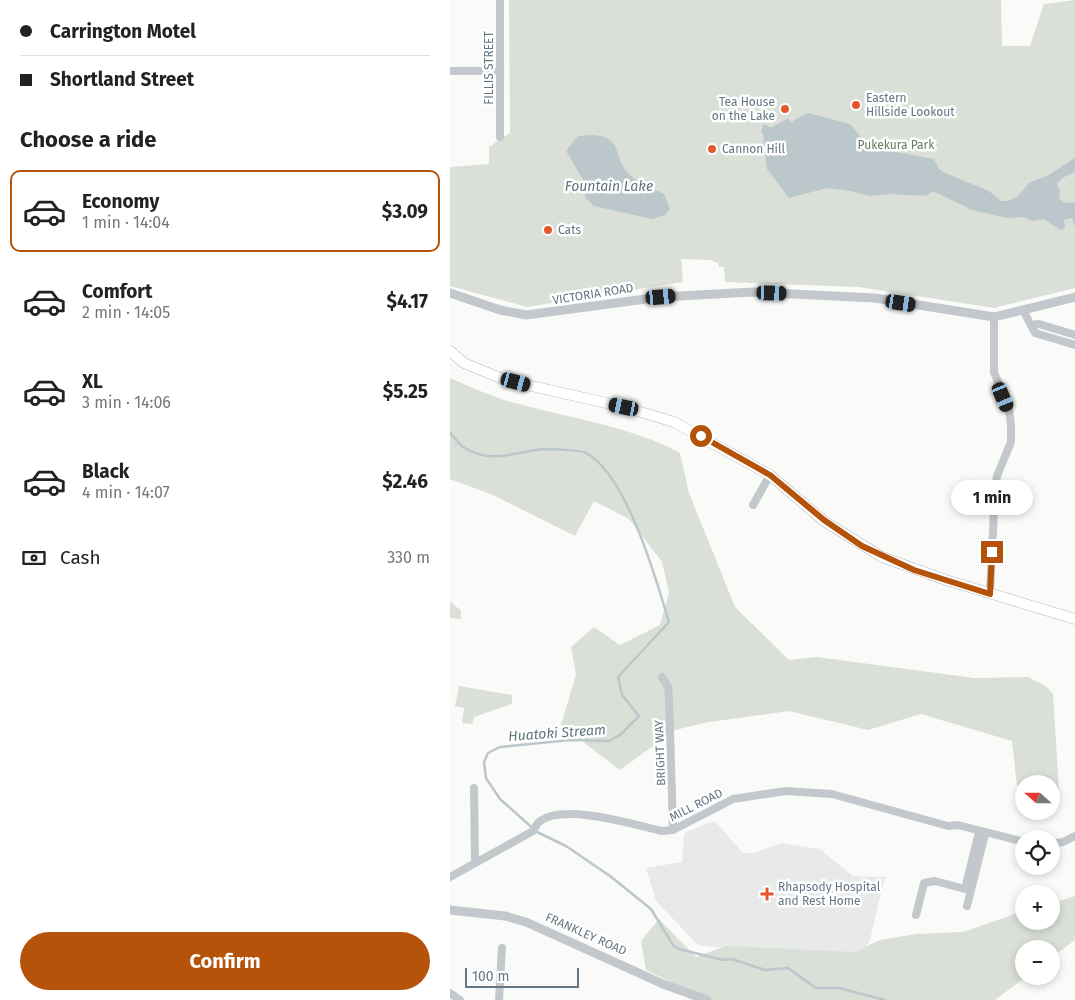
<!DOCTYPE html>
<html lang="en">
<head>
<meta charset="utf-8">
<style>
	body { margin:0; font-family:"Fira Sans",sans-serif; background:#f2f2f2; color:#222; height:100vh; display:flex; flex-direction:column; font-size:19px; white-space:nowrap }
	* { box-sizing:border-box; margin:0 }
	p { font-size:16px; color:#767676 }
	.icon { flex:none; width:28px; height:28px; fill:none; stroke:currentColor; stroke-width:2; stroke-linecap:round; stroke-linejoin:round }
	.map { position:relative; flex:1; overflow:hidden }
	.panel { display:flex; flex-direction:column; background:#fff; width:450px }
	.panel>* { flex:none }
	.hud { display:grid; align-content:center; height:110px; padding:0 20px; background:#fff }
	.needle { width:32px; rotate:291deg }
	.buttons { position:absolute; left:565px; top:775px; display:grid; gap:10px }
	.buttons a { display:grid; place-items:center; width:45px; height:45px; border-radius:50%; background:#fff; box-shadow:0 2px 8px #0003; font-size:25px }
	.scale { position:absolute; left:15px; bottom:12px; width:114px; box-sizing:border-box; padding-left:5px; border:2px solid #657683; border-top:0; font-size:14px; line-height:18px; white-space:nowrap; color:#657683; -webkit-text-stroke:4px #fff; paint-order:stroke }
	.end { position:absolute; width:22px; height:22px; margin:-11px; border:6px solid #b45309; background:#fff; box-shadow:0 0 0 2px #fff }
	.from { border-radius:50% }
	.bubble { position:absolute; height:35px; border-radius:18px; background:#fff; box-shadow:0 2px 8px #0003; font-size:16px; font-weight:700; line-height:35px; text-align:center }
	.car { position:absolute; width:15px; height:30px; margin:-15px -8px; border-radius:6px; box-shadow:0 0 4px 1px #0007; background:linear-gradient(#222 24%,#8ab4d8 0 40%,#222 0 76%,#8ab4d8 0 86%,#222 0) }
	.hud b { display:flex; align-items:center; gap:18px; height:48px; font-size:19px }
	.hud b+b { border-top:1px solid #e0e0e0 }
	.hud i { width:12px; height:12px; background:#222 }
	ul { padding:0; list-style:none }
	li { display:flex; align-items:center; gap:15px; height:82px; margin:0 10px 8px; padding:0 10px; border:2px solid transparent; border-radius:10px }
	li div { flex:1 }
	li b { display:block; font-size:19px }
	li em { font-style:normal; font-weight:700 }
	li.on { border-color:#b45309 }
	li>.icon { width:45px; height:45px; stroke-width:1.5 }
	h2 { padding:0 20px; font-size:22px; line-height:60px }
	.pay { display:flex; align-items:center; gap:12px; height:55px; padding:0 20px; font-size:19px }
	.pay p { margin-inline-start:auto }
	.cta { display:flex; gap:10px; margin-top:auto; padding:10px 20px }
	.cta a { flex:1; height:58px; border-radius:30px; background:#b45309; color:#fff; font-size:20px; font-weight:700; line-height:58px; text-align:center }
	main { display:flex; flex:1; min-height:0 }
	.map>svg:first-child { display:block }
</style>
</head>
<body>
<main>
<section class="panel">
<div class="hud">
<b><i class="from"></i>Carrington Motel</b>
<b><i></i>Shortland Street</b>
</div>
<h2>Choose a ride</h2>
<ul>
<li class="on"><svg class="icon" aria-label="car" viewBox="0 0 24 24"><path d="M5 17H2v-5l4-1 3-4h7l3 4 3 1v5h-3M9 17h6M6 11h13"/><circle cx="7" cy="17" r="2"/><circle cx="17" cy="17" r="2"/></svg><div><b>Economy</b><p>1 min · 14:04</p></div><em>$3.09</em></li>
<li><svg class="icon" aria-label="car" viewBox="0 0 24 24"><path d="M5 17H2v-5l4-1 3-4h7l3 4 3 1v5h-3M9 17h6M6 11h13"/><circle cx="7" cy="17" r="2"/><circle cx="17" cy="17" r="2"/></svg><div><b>Comfort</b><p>2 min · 14:05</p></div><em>$4.17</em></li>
<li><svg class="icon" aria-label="car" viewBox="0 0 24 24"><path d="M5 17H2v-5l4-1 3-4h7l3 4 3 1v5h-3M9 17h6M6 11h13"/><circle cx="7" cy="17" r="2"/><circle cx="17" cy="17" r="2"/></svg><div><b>XL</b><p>3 min · 14:06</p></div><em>$5.25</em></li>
<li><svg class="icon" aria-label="car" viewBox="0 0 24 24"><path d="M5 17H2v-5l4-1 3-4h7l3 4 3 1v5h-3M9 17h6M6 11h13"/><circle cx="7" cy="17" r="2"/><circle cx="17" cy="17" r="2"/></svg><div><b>Black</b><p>4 min · 14:07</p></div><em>$2.46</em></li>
</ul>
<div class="pay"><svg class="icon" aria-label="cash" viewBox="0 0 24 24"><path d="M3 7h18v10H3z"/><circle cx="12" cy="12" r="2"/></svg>Cash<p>330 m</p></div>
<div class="cta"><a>Confirm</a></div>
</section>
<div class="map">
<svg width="625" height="1000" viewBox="0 0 625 1000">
	<rect width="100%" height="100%" fill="#fafaf8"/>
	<polygon fill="#e8e9e9" points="265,821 293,853 304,853 331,843 370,849 403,876 435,877 420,939 413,955 249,946 206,901 196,868 232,862 234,835 238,831"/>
	<g fill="#dadfd7">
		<polygon points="59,0 551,0 552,46 580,46 594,4 625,0 625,288 544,308 409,287 275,282 274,267 269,267 268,263 260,260 231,259 233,282 77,307 0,286 0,167 39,164 39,147 60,133"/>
		<path d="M0 378C23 388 47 399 72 405 125 419 182 427 230 453L239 493 285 607 339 660 367 657 524 678 578 677 596 686 603 694 609 790H601V784L567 786 562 741 471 714 418 730 339 711 259 722 225 730 170 770 111 725 126 675 121 647 144 627 170 645 210 625 219 592 212 562 179 519 144 501 125 536 43 495 0 479Z"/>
		<polygon points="0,601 11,611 11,619 0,618"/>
		<polygon points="9,686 62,695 62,704 24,717 22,724 12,723 14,708 5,706"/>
		<polygon points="625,896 625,940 601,958 601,949 574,949 574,976 577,976 545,1000 258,1000 196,970 191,941 209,919 246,957 276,946 405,952 430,940 466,934 513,932 574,911 574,921 601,921 601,904"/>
	</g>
	<g fill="#bbc7cb">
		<polygon points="358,113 400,124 411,137 430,149 484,159 489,169 495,173 539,191 551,201 558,201 568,196 579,183 599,175 625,158 625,172 612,178 607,184 610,190 609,199 616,203 625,202 625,228 622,218 614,220 615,228 611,230 593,219 583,221 573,217 557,218 522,210 483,191 476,196 441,194 419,196 401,191 377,188 339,198 317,169 313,134 311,131 314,124 321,128 338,118 342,123 344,120"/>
		<path d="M142 135C172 136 163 154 177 172 185 182 202 188 214 194L220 209 215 215 202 219 144 206 135 197V183L116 151 128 136Z"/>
	</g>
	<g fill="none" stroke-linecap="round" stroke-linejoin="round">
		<path stroke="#bbc7cb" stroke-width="2.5" d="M0 433C5 437 8 444 13 447 42 465 63 452 94 449 101 449 130 450 136 453 177 475 206 579 219 622L168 677 172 695 189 716 170 735 159 741 120 740 50 747 38 753 34 762 36 778 50 799 87 832 116 846 160 876 201 909 223 945 229 949 273 960 282 959 315 970 338 968 366 988H389L435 1000"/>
		<g stroke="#b3babf" stroke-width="11">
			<polyline id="secondary" points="0,351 14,363 55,380 174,407 224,422 320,475 374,521 432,557 496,580 625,619"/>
		</g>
		<g stroke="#c3c8cc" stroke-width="8">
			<polyline points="0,71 50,71"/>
			<polyline points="50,137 50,0"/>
			<polyline points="573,310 585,333 625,345"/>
			<polyline points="581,325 589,324 625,335"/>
			<polyline points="303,505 320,475"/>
			<polyline points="540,593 545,488 547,476 561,442 561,425 559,410 544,372 544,317"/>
			<polyline points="212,677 218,687 219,698 223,830"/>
			<polyline points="24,788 25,863"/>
			<polyline points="601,844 613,842 625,836"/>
			<path d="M0 877 83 831C85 828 87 823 90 821 115 803 184 825 212 831L223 830 283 799 336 791 382 794 498 826 508 825 574 842"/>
			<polyline points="517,906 535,834"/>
			<polyline points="466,915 474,883 485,881 515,889 529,832"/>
			<polyline points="0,993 10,1000"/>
			<polyline points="49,1000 52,948"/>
		</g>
		<g stroke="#c3c8cc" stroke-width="9">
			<polyline points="0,293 50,310 76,315 211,297 303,292 425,298 544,317 625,297"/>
			<polyline points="0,910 55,916 76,922 213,984 257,1000"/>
		</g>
		<use href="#secondary" stroke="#fff" stroke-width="10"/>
	</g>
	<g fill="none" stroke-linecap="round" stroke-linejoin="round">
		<polyline stroke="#b45309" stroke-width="6" points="251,436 320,475 374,520 412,546 464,570 540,594 542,552"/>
	</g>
	<g fill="#e4572e" stroke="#fff" stroke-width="2">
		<circle cx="406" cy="105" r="5"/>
		<circle cx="335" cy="109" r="5"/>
		<circle cx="262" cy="149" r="5"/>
		<circle cx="98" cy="230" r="5"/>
		<path d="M314.5 886.5h5v5h5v5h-5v5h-5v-5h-5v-5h5z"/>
	</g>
	<g text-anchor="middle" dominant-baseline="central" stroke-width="5" stroke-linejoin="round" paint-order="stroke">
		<g font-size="12" fill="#657683" stroke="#fff">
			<text transform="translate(39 68) rotate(-90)">FILLIS STREET</text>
			<text transform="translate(143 294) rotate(-9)">VICTORIA ROAD</text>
			<text transform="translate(210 753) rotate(-92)">BRIGHT WAY</text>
			<text transform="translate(246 805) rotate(-27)">MILL ROAD</text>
			<text transform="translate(136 934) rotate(24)">FRANKLEY ROAD</text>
		</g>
		<g font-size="12" fill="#657683" stroke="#fff" text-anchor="start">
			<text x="416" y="98">Eastern<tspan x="416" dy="14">Hillside Lookout</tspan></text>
			<text x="325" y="102" text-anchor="end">Tea House<tspan x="325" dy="14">on the Lake</tspan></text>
			<text x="272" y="149">Cannon Hill</text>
			<text x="108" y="230">Cats</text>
			<text x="328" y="887">Rhapsody Hospital<tspan x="328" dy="14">and Rest Home</tspan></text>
		</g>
		<g font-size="12" fill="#687a64" stroke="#fff">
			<text x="446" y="145">Pukekura Park</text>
		</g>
		<g font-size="14" font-style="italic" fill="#60757c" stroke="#fff">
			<text x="159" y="186">Fountain Lake</text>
			<text transform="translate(107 733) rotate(-4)">Huatoki Stream</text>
		</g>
	</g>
</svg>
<div class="buttons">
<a><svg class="needle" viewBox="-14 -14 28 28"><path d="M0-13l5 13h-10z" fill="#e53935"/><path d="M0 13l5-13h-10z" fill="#767676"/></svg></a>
<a><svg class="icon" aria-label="locate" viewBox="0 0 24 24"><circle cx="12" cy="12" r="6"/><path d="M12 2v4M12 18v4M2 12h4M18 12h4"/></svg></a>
<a>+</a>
<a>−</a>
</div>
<div class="scale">100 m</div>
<i class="end from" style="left:251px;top:436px"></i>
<i class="end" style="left:542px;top:552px"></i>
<div class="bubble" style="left:501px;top:480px;width:82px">1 min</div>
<i class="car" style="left:322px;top:293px;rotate:92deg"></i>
<i class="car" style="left:211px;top:297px;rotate:85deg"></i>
<i class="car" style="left:451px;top:303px;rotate:99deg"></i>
<i class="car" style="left:66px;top:382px;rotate:105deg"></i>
<i class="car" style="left:553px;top:397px;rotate:157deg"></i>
<i class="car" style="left:174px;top:407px;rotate:282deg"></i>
</div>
</main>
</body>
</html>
